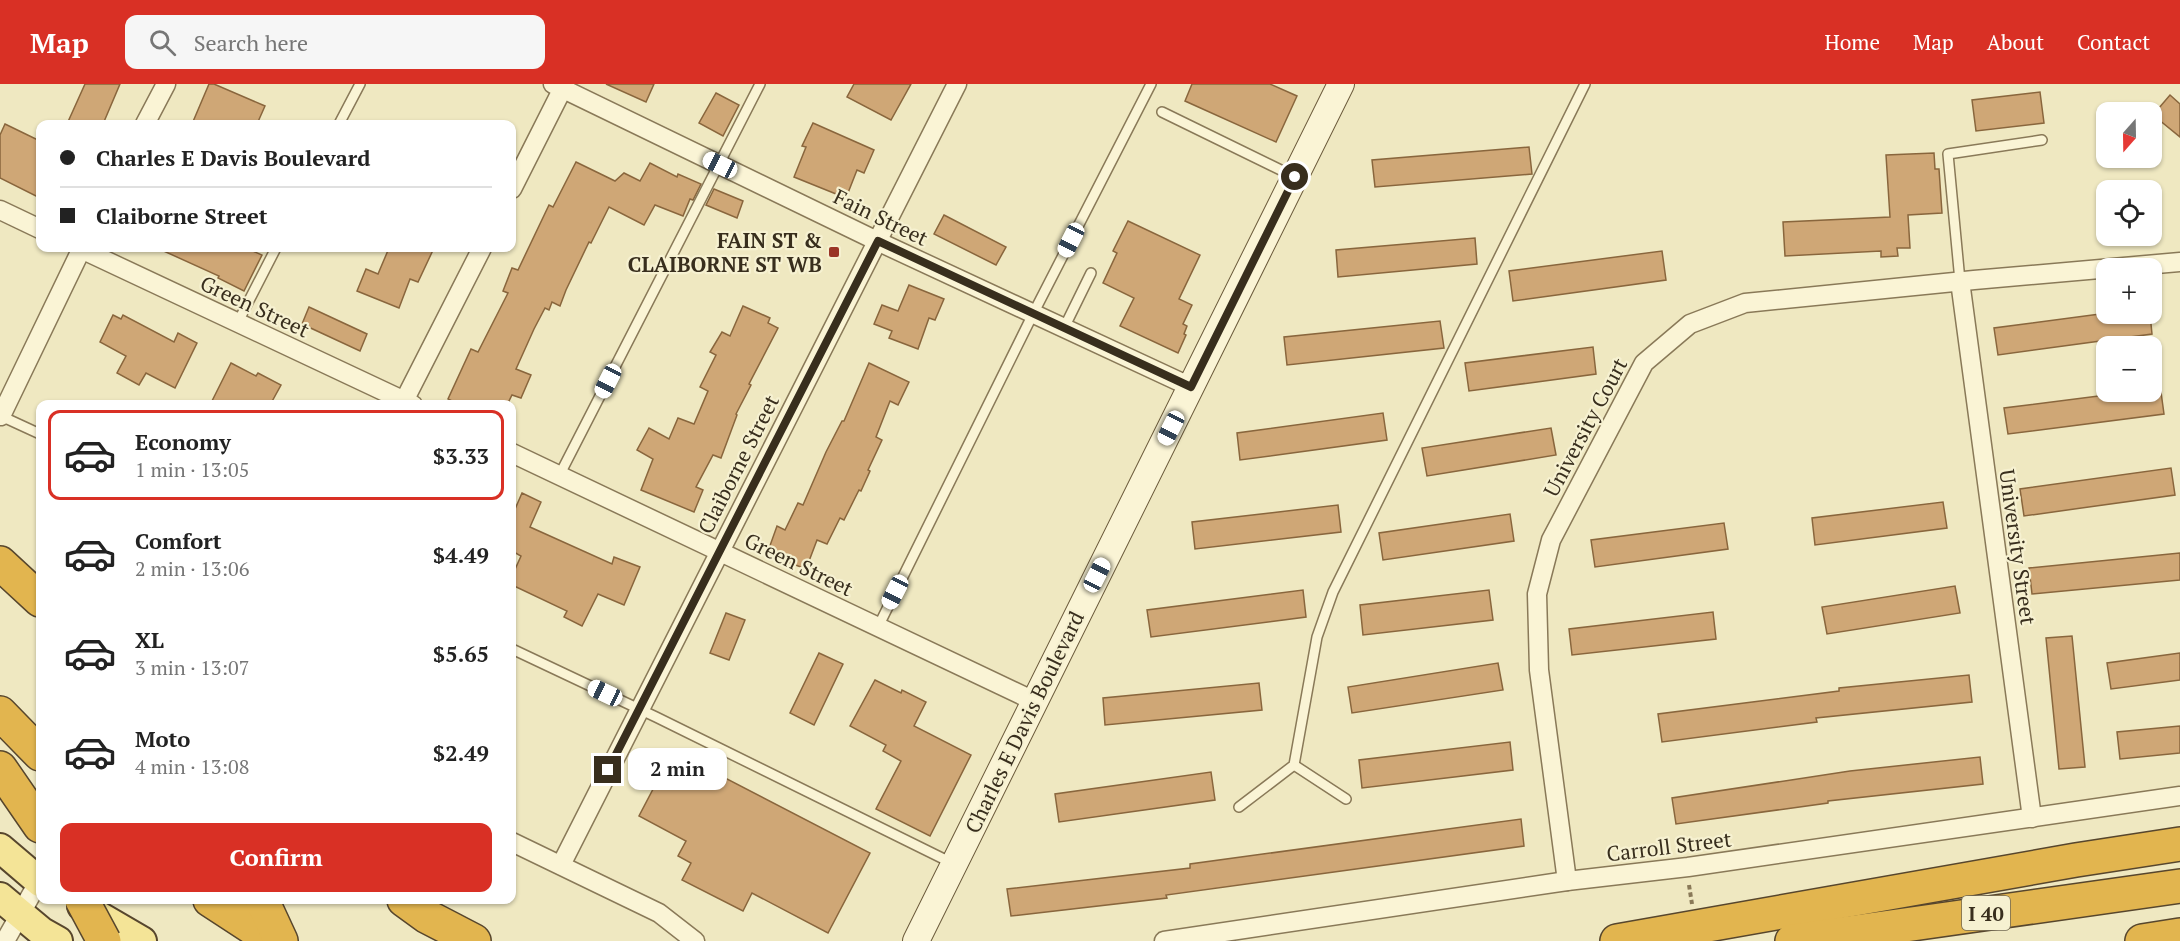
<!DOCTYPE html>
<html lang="en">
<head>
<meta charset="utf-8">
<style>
	body { margin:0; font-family:"PT Serif",serif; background:#f6f6f6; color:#222; height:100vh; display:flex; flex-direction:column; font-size:22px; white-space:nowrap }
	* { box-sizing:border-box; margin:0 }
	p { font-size:20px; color:#767676 }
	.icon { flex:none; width:33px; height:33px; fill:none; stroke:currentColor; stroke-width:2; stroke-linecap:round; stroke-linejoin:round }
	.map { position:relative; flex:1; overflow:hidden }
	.details { position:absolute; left:36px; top:316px; width:480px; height:504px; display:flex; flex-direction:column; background:#fff; border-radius:12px; box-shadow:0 2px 4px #0004 }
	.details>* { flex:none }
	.hud { position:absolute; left:36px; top:36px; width:480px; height:132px; border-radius:12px; box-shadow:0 2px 4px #0004; display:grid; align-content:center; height:132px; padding:0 24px; background:#fff }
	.needle { width:39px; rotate:200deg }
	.fabs { position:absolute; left:2096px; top:18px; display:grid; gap:12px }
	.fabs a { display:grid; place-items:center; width:66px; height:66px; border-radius:12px; background:#fff; box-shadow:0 2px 4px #0004; font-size:30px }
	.end { position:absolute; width:27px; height:27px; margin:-14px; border:8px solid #382e1d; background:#fff; box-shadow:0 0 0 3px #fff }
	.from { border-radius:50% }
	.bubble { position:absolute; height:42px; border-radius:12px; background:#fff; box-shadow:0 2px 4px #0004; font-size:20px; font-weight:800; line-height:42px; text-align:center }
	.car { position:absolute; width:18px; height:36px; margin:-18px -9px; border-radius:8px; box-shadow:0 0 4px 2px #0007; background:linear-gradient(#fff 24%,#345 0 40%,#fff 0 76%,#345 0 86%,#fff 0) }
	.hud b { display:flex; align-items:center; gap:21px; height:57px; font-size:22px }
	.hud b+b { border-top:2px solid #e0e0e0 }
	.hud i { width:15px; height:15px; background:#222 }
	ul { padding:10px 0 0; list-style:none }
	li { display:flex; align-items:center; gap:18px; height:90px; margin:0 12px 9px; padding:0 12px; border:3px solid transparent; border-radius:12px }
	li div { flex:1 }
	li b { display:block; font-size:22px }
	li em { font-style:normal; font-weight:800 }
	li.active { border-color:#d93025 }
	li>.icon { width:54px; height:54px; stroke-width:1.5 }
	.button { display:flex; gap:12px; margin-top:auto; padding:12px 24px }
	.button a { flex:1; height:69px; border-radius:12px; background:#d93025; color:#fff; font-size:24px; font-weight:800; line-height:69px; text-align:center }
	header { display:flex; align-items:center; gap:36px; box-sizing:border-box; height:84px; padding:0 30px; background:#d93025; color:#fff }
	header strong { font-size:28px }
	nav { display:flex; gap:33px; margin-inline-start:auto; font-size:21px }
	.search { width:420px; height:54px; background:#f6f6f6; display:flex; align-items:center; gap:15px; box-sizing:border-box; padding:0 21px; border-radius:12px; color:#767676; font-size:22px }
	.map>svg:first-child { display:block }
</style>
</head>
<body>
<header>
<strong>Map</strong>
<div class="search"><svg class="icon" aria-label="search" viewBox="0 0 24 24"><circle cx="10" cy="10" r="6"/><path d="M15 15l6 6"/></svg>Search here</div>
<nav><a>Home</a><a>Map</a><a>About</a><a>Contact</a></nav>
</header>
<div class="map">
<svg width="2180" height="857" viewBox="0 0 2180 857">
	<rect width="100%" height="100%" fill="#efe8c1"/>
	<g fill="#cfa776" stroke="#89663d" stroke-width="1.5">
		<polygon points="85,0 120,0 103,40 67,40"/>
		<polygon points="209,0 214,0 265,22 257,40 192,40"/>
		<polygon points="606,0 654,0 646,18"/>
		<polygon points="854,0 911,0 891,36 847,13"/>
		<polygon points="1192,0 1270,0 1297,12 1276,58 1185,17"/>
		<polygon points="2040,8 2044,39 1976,47 1972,16"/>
		<polygon points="716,9 739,21 723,52 699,39"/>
		<polygon points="2170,11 2180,20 2180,53 2153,31"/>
		<polygon points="813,39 874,66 864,89 857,86 846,114 794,93 806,63 802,62"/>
		<polygon points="5,40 40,57 40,114 0,94 0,51"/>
		<polygon points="1529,63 1532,90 1375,103 1372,76"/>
		<polygon points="1934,69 1935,85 1939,85 1942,129 1908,131 1910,164 1897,164 1898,172 1881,173 1881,167 1785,172 1783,138 1890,133 1886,71"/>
		<polygon points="576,78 615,97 624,89 640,97 650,79 677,93 678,90 701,100 693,116 690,115 683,132 655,121 644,141 609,123 591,159 589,158 566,206 560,222 552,218 549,226 545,224 534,245 516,285 531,291 521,314 512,311 507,321 460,321 448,315 471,265 478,268 508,209 503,207 512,184 518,186 549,121 553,123"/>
		<polygon points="714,105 743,117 737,134 706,121"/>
		<polygon points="944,131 1006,163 996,181 934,150"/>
		<polygon points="1128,137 1200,171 1179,215 1192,221 1183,240 1187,242 1184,250 1186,251 1178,269 1120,242 1134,214 1103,199 1117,169 1113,167"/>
		<polygon points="1475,154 1477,180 1338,193 1336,166"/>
		<polygon points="157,164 246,164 262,171 244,207 218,194 219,192"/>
		<polygon points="389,164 434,164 418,198 410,195 399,224 357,207 366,185 378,190"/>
		<polygon points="1662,167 1666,196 1513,217 1509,187"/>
		<polygon points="909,201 944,215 935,236 929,234 918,265 889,254 892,247 874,240 882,221 898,227"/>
		<polygon points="743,222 770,234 768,239 778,244 749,300 751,301 736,330 737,331 721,374 713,371 696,403 703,406 694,428 641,406 653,375 637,366 649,344 669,355 678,334 694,340 708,307 700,303 716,271 710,268 722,248 730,252"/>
		<polygon points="309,223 367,250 360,267 302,240"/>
		<polygon points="2100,230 2150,230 2152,250 1998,271 1994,244"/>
		<polygon points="113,231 121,235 123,231 174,258 178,249 197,259 175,304 146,289 139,301 117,289 126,272 100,258"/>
		<polygon points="1440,237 1444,264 1287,281 1284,253"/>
		<polygon points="1593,263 1596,290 1469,307 1465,279"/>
		<polygon points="231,279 256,292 258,289 281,301 270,321 210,321"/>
		<polygon points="869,279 909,298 898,321 890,317 876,353 882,356 868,386 870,387 861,407 859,406 844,436 840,434 827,460 817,456 806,485 767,470 777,442 785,446 798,419 803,421 826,368 842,337 844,337"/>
		<polygon points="2130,308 2161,308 2164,330 2008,350 2004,324"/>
		<polygon points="1383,329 1387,356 1240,376 1237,349"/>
		<polygon points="1551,344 1556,371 1427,392 1422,364"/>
		<polygon points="2171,384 2175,411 2024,432 2020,405"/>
		<polygon points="522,409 541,418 530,443 612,480 614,473 640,483 624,521 598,510 582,542 564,533 567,527 512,501 512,492 521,472 512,467 512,432"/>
		<polygon points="1943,418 1947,444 1815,461 1812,434"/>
		<polygon points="1338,421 1341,448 1195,465 1192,438"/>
		<polygon points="1510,430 1514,457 1383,476 1379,449"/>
		<polygon points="1724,439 1728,465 1595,483 1591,456"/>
		<polygon points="2180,469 2180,496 2032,510 2029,484"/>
		<polygon points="1955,502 1960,529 1827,550 1822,523"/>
		<polygon points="1303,506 1306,533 1151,553 1147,526"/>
		<polygon points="1489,506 1493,536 1363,551 1360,521"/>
		<polygon points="1713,528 1716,555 1572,571 1569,545"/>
		<polygon points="726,529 745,536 729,576 710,569"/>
		<polygon points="2072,552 2085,683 2059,685 2046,554"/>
		<polygon points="819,569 843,580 814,641 790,629"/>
		<polygon points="2180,569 2180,596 2111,605 2107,579"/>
		<polygon points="1498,579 1503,606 1352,629 1348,603"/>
		<polygon points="1969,591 1972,618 1816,634 1817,638 1662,658 1658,630 1839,607 1839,604"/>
		<polygon points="875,596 901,609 902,606 926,618 914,642 971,671 930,752 876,725 901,677 883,667 886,661 850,642"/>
		<polygon points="1259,599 1262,626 1105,641 1103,614"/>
		<polygon points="2180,642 2180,669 2120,675 2117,648"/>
		<polygon points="1510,658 1513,686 1362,704 1359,676"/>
		<polygon points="673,667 870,769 828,849 752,809 743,827 682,796 691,779 678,772 686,757 639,732"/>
		<polygon points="1980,673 1983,700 1828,717 1828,719 1676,740 1672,714 1850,687"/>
		<polygon points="1211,688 1215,716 1059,738 1055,710"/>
		<polygon points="1521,735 1524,762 1166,811 1167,814 1011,832 1007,805 1190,784 1190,780"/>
	</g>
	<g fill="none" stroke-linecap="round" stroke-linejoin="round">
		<g stroke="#897958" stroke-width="12">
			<g id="lane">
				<polyline points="1162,28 1293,92"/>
				<polyline points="339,40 360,0"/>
				<polyline points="1960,197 1948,70 2042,56"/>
				<polyline points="238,238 276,164"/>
				<polyline points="1064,244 1091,189"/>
				<polyline points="1,332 40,350"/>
				<polyline points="559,392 760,0"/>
				<polyline points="878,543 1033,230 1151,0"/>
				<polyline points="512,565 656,633 952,779"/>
				<polyline points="1294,681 1346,715"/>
				<polyline points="1239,723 1294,681 1317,553 1333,508 1585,0"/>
			</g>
		</g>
		<g stroke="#897958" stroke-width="21">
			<g id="street">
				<polyline points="553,0 877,157 1191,303"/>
				<polyline points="145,40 166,0"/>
				<polyline points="512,105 565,0"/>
				<polyline points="0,126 40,145"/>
				<polyline points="79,164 413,321"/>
				<polyline points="1960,197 2032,734"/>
				<polyline points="402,321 482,164"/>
				<polyline points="1,332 82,164"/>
				<polyline points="512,369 1034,617"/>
				<polyline points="512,758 659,829 695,857"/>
				<polyline points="561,781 957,0"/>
				<polyline points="1567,797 1539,586 1537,510 1551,456 1644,279 1690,240 1745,219 1974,196 2180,178"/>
				<polyline points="5,857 39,797"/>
				<polyline points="1164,857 1567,797 1688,783 2180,712"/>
			</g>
		</g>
		<g stroke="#6b5a3b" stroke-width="28">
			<polyline id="secondary" points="916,857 1341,0"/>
		</g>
		<g stroke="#57462d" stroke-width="32">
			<g id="primary">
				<polyline points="0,764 40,798"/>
				<polyline points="0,813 42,848 58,857"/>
				<polyline points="82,822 142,857"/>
			</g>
		</g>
		<g stroke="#57462d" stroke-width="36">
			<g id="highway">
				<polyline points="0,479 40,516"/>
				<polyline points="0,629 40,670"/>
				<polyline points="0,684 40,742"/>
				<polyline points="210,816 273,857"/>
				<polyline points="262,816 281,857"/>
				<polyline points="404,816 426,832 474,857"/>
				<polyline points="1617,857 2076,776 2180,760"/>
				<polyline points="1792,857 2180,802"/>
				<polyline points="2142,857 2180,851"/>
			</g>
		</g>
		<polyline stroke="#897958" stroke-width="4" stroke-dasharray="4.5 3" stroke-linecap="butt" points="1689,801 1692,820"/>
		<use href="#lane" stroke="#faf4d5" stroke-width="9"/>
		<use href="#street" stroke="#faf4d5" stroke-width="18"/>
		<use href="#secondary" stroke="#faf4d5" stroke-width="26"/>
		<use href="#primary" stroke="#f4e497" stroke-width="28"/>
		<use href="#highway" stroke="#e2b54f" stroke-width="33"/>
		<g stroke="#57462d" stroke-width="36" stroke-linecap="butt">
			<polyline id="highway-bridge" points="82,816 104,857"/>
		</g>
		<use href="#highway-bridge" stroke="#e2b54f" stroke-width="33"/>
	</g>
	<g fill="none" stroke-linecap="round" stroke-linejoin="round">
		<polyline stroke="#382e1d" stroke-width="8" points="608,686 878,157 1191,303 1295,93"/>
	</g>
	<rect fill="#9a3526" stroke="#f6f1d1" stroke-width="2" x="828" y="162" width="12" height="12" rx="3"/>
	<g text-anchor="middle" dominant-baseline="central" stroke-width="4.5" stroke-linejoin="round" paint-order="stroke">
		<rect fill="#f6f1d1" stroke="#716853" stroke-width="1.5" x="1962" y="812" width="48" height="34" rx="4.5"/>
		<g font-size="20" font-weight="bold" fill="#382e1d">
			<text x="1986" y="829">I 40</text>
		</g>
		<g font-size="21" fill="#382e1d" stroke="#f6f1d1">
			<text transform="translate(881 133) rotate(26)">Fain Street</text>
			<text transform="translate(255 222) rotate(25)">Green Street</text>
			<text transform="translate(1585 343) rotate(-62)">University Court</text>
			<text transform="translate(738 380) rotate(-63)">Claiborne Street</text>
			<text transform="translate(2018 463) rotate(82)">University Street</text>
			<text transform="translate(799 480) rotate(26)">Green Street</text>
			<text transform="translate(1024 638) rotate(-64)">Charles E Davis Boulevard</text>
			<text transform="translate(1669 762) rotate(-7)">Carroll Street</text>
		</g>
		<g font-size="21" font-weight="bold" fill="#382e1d" stroke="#f6f1d1" text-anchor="end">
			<text x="822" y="156">FAIN ST &amp;<tspan x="822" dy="24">CLAIBORNE ST WB</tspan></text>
		</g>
	</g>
</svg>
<div class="fabs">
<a><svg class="needle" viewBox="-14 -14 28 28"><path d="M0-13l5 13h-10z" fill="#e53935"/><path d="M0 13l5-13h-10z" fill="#767676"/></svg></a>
<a><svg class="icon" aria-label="locate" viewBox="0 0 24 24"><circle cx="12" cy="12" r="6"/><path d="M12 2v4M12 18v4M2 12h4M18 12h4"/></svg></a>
<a>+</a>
<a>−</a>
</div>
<i class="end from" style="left:1295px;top:93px"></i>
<i class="end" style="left:608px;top:686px"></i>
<div class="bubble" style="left:628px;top:664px;width:99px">2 min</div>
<i class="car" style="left:720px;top:81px;rotate:296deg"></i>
<i class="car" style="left:1071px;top:156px;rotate:207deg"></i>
<i class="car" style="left:608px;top:297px;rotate:207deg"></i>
<i class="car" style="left:1171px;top:344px;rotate:207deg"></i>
<i class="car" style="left:1097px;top:491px;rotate:27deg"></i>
<i class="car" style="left:895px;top:508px;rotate:207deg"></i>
<i class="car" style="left:605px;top:609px;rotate:295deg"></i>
<div class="hud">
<b><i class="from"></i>Charles E Davis Boulevard</b>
<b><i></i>Claiborne Street</b>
</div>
<section class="details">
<ul>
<li class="active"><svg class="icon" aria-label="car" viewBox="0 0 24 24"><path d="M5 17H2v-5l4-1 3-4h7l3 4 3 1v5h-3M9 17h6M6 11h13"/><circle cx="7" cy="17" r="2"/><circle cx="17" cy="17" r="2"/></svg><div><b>Economy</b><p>1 min · 13:05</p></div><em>$3.33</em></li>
<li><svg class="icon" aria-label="car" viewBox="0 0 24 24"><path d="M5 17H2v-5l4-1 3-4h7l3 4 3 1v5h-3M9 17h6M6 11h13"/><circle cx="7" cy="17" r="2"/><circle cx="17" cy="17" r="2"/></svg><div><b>Comfort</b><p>2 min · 13:06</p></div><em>$4.49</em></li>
<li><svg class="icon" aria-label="car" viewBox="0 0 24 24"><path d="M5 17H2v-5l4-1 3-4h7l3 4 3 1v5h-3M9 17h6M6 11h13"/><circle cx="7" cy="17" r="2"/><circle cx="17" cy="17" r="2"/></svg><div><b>XL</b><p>3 min · 13:07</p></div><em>$5.65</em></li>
<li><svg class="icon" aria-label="car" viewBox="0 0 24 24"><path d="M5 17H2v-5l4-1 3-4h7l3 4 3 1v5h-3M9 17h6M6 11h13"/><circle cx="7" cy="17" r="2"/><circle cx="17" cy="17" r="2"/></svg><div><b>Moto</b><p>4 min · 13:08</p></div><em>$2.49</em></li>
</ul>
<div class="button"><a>Confirm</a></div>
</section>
</div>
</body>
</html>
